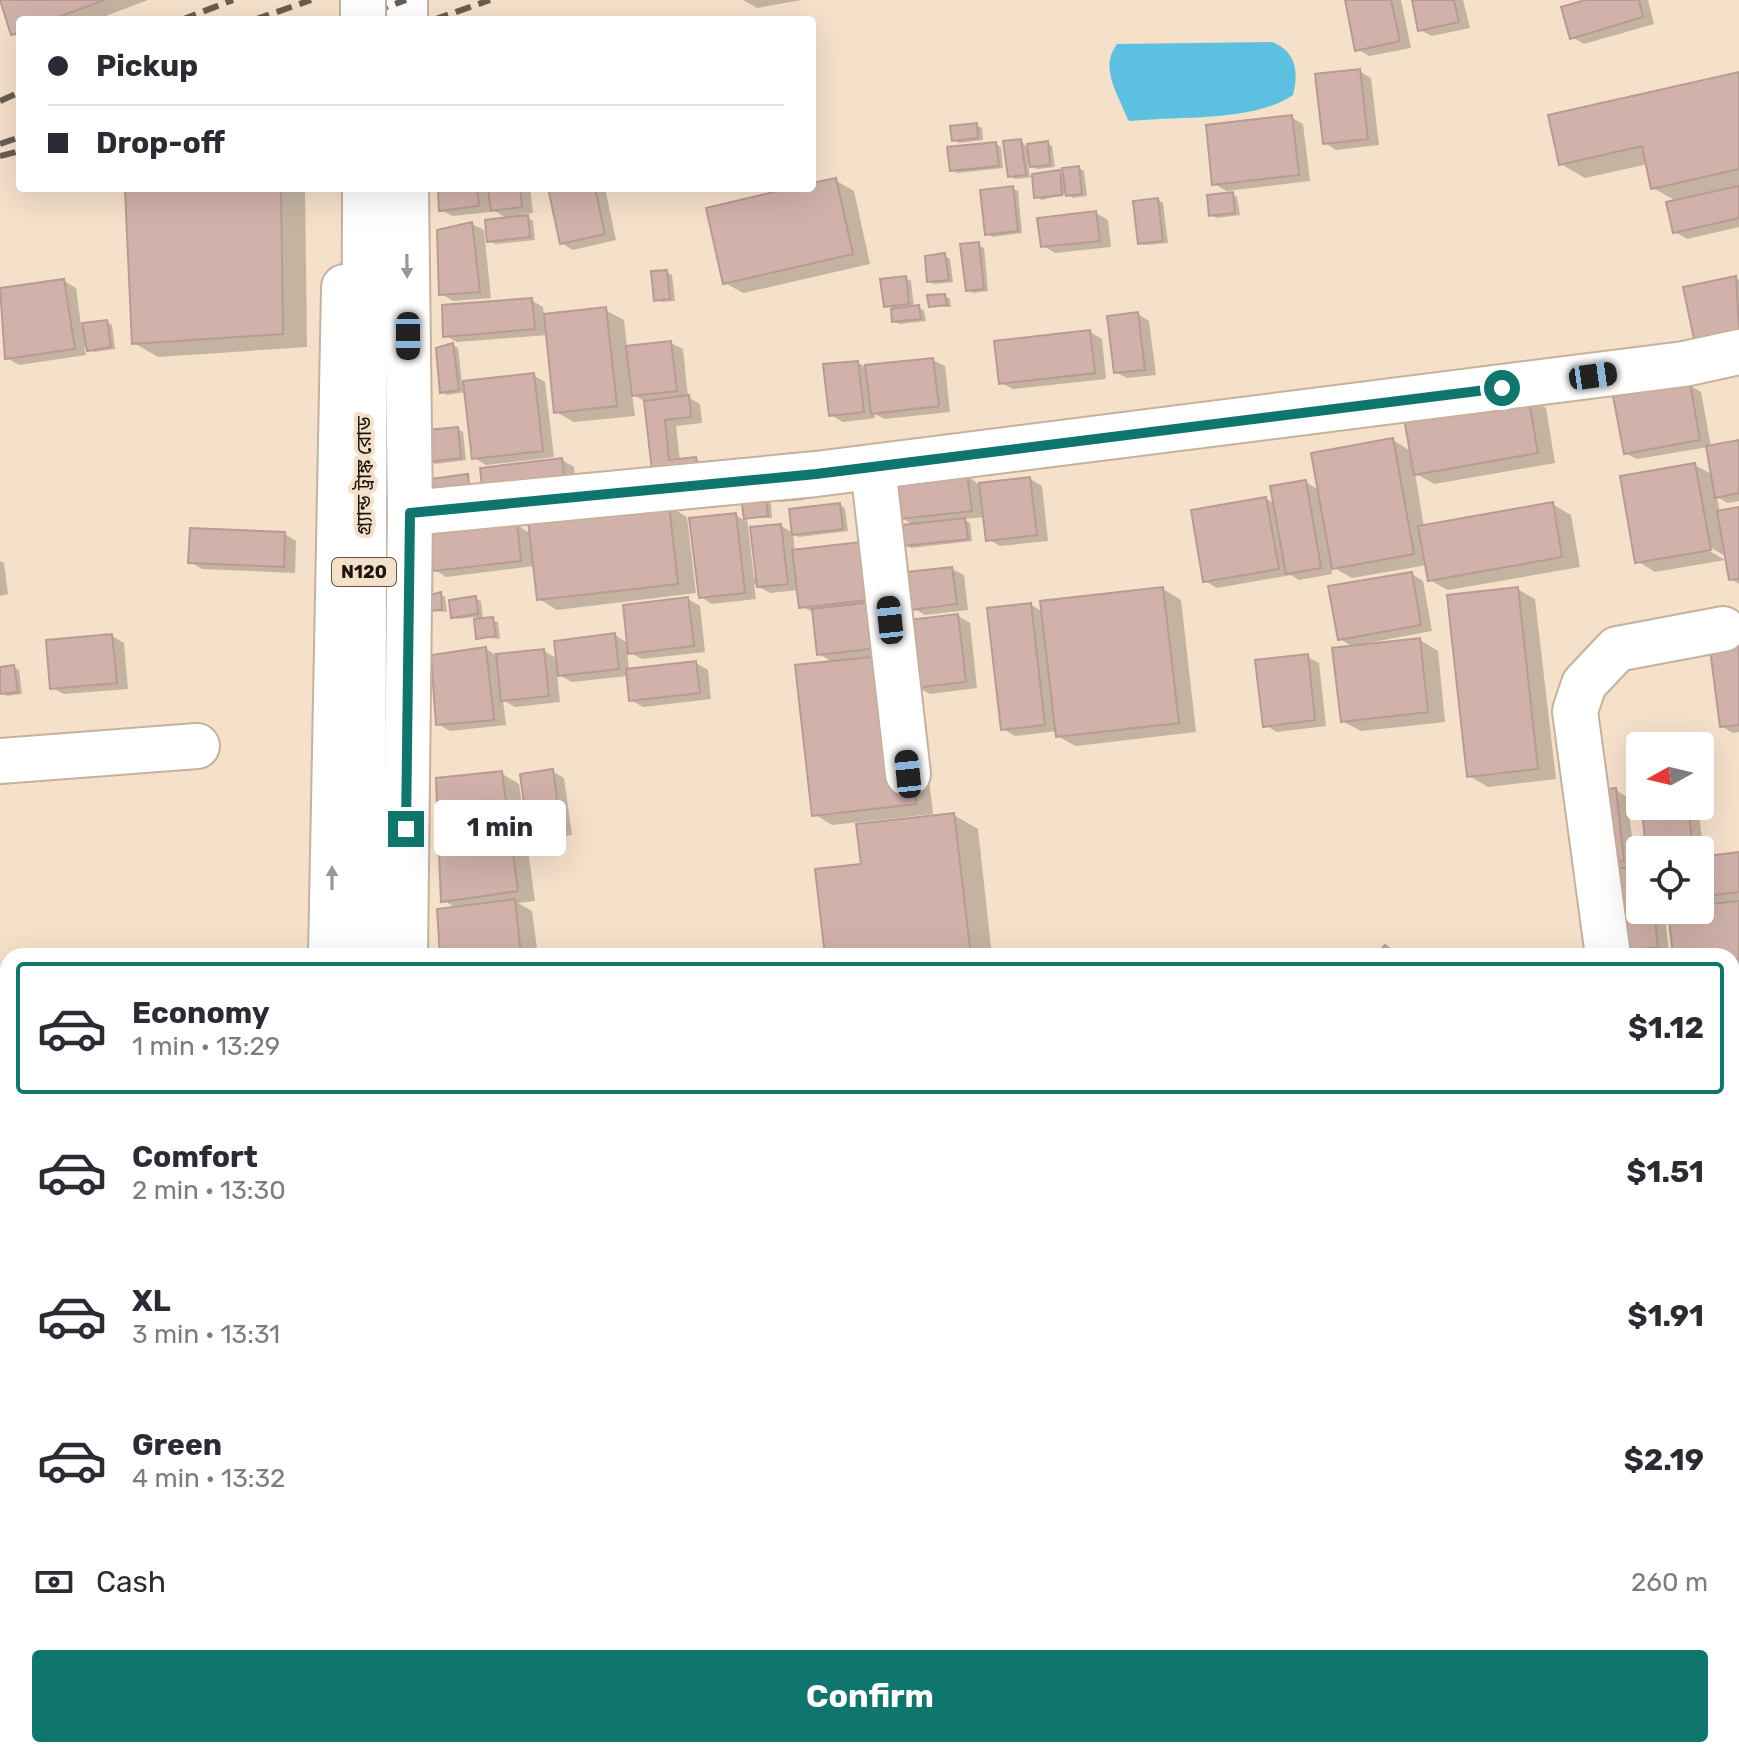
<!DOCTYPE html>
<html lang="en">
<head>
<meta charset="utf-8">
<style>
	body { margin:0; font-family:Rubik,"Noto Sans Bengali",sans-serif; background:#f2f2f3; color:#2b2b33; height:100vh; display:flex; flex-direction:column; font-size:30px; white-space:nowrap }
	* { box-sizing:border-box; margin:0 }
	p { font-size:26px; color:#7c7c81 }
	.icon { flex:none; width:44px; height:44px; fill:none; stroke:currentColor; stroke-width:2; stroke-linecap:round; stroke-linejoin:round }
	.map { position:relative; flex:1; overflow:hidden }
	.drawer { position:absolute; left:0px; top:948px; width:1740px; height:810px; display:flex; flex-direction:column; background:#fff; border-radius:24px 24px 0 0; box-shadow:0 8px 32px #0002 }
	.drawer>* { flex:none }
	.banner { position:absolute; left:16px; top:16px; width:800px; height:176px; border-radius:8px; box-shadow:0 8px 32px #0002; display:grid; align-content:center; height:176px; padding:0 32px; background:#fff }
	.needle { width:52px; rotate:262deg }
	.buttons { position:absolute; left:1626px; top:732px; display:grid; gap:16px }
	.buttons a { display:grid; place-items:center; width:88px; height:88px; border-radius:8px; background:#fff; box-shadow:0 8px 32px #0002; font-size:40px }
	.end { position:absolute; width:36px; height:36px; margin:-18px; border:10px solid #0f766e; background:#fff; box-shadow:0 0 0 4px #fff }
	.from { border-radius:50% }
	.bubble { position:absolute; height:56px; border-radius:8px; background:#fff; box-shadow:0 8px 32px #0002; font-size:26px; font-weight:700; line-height:56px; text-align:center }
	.car { position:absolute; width:24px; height:48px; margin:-24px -12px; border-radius:10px; box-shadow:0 0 6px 2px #0007; background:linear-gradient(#222 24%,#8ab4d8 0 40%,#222 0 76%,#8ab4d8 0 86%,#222 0) }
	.banner b { display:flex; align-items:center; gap:28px; height:76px; font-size:30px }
	.banner b+b { border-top:2px solid #e1e1e2 }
	.banner i { width:20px; height:20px; background:#2b2b33 }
	ul { padding:14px 0 0; list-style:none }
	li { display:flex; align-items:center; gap:24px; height:132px; margin:0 16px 12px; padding:0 16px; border:4px solid transparent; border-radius:8px }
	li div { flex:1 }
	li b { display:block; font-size:30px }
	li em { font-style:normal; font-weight:700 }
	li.active { border-color:#0f766e }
	li>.icon { width:72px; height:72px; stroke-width:1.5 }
	.pay { display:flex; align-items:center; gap:20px; height:88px; padding:0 32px; font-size:30px }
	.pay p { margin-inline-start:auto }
	.primary-button { display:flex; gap:16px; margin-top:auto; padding:16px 32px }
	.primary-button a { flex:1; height:92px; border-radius:8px; background:#0f766e; color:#fff; font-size:32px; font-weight:700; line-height:92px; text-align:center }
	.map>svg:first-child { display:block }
</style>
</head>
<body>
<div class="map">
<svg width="1739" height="1757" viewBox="0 0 1739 1757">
	<rect width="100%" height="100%" fill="#f5e0ca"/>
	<path fill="#5cc1e1" d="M1272 42C1296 51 1299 72 1293 95 1254 122 1180 116 1131 121L1128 120C1118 94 1099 68 1117 44Z"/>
	<g fill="#0003">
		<polygon points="0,0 148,0 95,20 20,20 20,38 12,34"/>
		<polygon points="743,0 802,0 757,8"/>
		<polygon points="1347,0 1401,0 1411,48 1369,56 1357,49"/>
		<polygon points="1414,0 1463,0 1470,28 1432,36 1420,30"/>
		<polygon points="1593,0 1648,0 1654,24 1584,44 1572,37"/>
		<polygon points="1359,71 1371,78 1379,145 1336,150 1325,143"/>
		<polygon points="1739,74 1739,227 1687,239 1675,232 1678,202 1653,188 1648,164 1585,178 1561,164"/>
		<polygon points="1292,118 1303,124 1310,181 1226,191 1237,197 1240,215 1217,218 1211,215 1232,194 1214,184"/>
		<polygon points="976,125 982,128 983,140 959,143 954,140"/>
		<polygon points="1021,141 1026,146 1047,143 1052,146 1055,167 1037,169 1028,164 1030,176 1059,172 1065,176 1078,168 1084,171 1087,196 1073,198 1067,194 1042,200 1036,197 1034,177 1015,179 1010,176"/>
		<polygon points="996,144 1001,147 1003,168 957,173 952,170"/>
		<polygon points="835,180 854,191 870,264 743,293 725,283 800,188"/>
		<polygon points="135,188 305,188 307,347 158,357 134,343"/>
		<polygon points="440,188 530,188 533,213 522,214 533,221 535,240 495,244 489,241 509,220 490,208 490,212 453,216 441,210"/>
		<polygon points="550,188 605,188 616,240 573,250 561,243"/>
		<polygon points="1012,188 1018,191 1022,233 992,237 987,233"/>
		<polygon points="1158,200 1163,203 1168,243 1145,245 1139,242"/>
		<polygon points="1096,213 1108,220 1111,247 1055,253 1043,246"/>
		<polygon points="472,224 484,230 491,298 453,301 441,294"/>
		<polygon points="978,245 984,248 988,291 973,293 968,290"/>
		<polygon points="945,256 950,259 953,282 934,284 929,281"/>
		<polygon points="666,272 672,275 675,301 662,302 656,299"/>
		<polygon points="905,278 911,281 914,308 924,310 926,321 900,324 894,321 893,308 885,306"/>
		<polygon points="1736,278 1739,280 1739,338 1708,344 1696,337"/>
		<polygon points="64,281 76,288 81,325 107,322 112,325 115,349 94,352 84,347 86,355 19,365 7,358 0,290"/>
		<polygon points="944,296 950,299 951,307 931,306"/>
		<polygon points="531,300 543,307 544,316 605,310 624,320 627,348 671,343 683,349 688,397 700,404 702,423 676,426 680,461 696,459 708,466 667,494 646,402 632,394 635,416 574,422 556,412 548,335 457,342 445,335"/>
		<polygon points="1138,314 1149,321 1156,375 1127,378 1115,372"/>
		<polygon points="1090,332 1102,339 1106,379 1013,389 1001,383"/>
		<polygon points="453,345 458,348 462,383 533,375 545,382 554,457 486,465 474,458 466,392 447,395 442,392"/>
		<polygon points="933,360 945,366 950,412 884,419 875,414 875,418 843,422 831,415 858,363 866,367"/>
		<polygon points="1689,385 1701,392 1711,447 1739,442 1739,501 1728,503 1717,497 1720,513 1739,509 1739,584 1731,579 1727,557 1703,543 1701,546 1725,560 1655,572 1637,561 1695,465 1713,475 1708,447 1637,459 1625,453"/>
		<polygon points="1528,398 1546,408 1555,463 1434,484 1415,473 1424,527 1552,504 1571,515 1580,567 1448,590 1430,580 1427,565 1352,578 1331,566 1332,574 1299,580 1291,575 1217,588 1205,581 1266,499 1276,504 1306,482 1320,491 1393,440 1412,452"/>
		<polygon points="458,429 463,432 466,460 436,464 430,461"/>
		<polygon points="562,460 574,467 578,502 498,511"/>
		<polygon points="967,475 979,485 1030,479 1042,486 1048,541 1000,546 988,539 985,517 964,519 970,523 972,541 911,548 906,545 915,526 902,518"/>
		<polygon points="804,486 805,500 781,502 776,499"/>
		<polygon points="743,491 770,492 772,518 747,518 754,578 758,577 781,526 793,533 840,505 845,508 848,531 799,537 793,534 795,551 877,542 908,652 958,616 970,623 977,688 930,694 919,688 933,814 832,825 814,814 834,663 819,654 814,613 801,606 799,590 770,593 754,584 756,599 712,604 701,597 735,515 746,521"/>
		<polygon points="668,506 687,517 696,593 557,610 539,599 535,566 446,577 435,570 517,525 531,534"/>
		<polygon points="285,534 296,541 295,573 202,569 190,562"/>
		<polygon points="0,561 4,563 8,594 0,596"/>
		<polygon points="952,569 964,575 968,610 925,615 913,608"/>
		<polygon points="1412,574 1423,581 1432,631 1368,643 1368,646 1420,640 1438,651 1445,722 1361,731 1342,721 1355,648 1340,639"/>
		<polygon points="1163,589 1181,600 1196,732 1076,746 1057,736 1057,731 1015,736 1003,729 1031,605 1043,612"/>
		<polygon points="1517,589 1535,599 1556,779 1488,787 1469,776"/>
		<polygon points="440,594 445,597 447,612 431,610"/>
		<polygon points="475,598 481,601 483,620 498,622 500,639 478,637 476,617 458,619 453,616"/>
		<polygon points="688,599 700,606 705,652 642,659 627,651 629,671 696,663 708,670 711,699 643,707 631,700 628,676 572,682 557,674 560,702 515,707 503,700 506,725 450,731 438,724 486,649 498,656 544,651 558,659 615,635 629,644"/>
		<polygon points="112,636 124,643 128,689 64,694 52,688"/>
		<polygon points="1739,639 1739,732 1733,733 1721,726"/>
		<polygon points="1307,657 1319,663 1326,726 1277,732 1265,725"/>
		<polygon points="14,667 19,670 22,694 7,696 2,693 0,669"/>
		<polygon points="552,771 564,778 572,835 542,839 530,832"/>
		<polygon points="501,773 519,784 535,901 518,903 532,911 538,956 442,956 456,908 443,900"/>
		<polygon points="1616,790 1627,797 1636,869 1640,868 1640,910 1664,910 1669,953 1624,956 1615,951"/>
		<polygon points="1652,806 1684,806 1699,815 1704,855 1700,855 1700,850 1648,850 1644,812 1660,811"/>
		<polygon points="954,815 978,829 992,956 827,956 863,866"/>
		<polygon points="1739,854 1739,967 1732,967 1732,956 1675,956 1675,910 1700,910 1700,859"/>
		<polygon points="1739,1053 1739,1166 1732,1162 1732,1054"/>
		<polygon points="1732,1199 1737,1234 1732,1235"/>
		<polygon points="1739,1284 1739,1362 1733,1363 1732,1285"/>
		<polygon points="8,1443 8,1507 3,1507 0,1444"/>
		<polygon points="1739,1482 1739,1541 1732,1542 1732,1483"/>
		<polygon points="1732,1609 1739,1613 1739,1700 1732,1701"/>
		<polygon points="52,1750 158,1750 160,1757 52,1757"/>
		<polygon points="266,1750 303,1750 270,1752"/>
		<polygon points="586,1750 643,1750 644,1757 587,1757"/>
		<rect x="1578" y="1750" width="51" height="7"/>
	</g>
	<g fill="#d0b2aa" stroke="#b89b92" stroke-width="2">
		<polygon points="0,0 104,0 51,20 20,20 20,32 11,35"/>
		<polygon points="1345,0 1391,0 1400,41 1355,51"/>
		<polygon points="1412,0 1454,0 1459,22 1418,31"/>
		<polygon points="1585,0 1639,0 1643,17 1570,39 1561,7"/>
		<polygon points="1360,69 1368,139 1323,144 1315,74"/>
		<polygon points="1739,72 1739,169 1651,189 1642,146 1559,165 1548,115"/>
		<polygon points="1292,115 1299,175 1212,185 1206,125"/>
		<polygon points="977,123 978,138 952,141 950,126"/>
		<polygon points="1021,139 1026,175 1008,177 1003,141"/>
		<polygon points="1048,141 1050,165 1030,167 1027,144"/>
		<polygon points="996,142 999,166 950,171 947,147"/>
		<polygon points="1079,166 1082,194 1066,196 1062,168"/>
		<polygon points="1060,170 1062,195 1034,198 1032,174"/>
		<polygon points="836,178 853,254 723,284 706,208 791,188 812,188 812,183"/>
		<polygon points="1013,186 1018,231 985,235 980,190"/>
		<polygon points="1739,186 1739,218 1673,233 1666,202"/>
		<polygon points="130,188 281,188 283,334 132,344 125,190"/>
		<polygon points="438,188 477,188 479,206 439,211"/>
		<polygon points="488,188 520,188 522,207 491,211"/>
		<polygon points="548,188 595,188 605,234 560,244"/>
		<polygon points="1233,192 1235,213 1209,216 1207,195"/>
		<polygon points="1158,198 1163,241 1138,244 1133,201"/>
		<polygon points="1096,211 1100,241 1041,247 1037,218"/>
		<polygon points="528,215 530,237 487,242 485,220"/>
		<polygon points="472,222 480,292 439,295 437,230"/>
		<polygon points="979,242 984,289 966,291 960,244"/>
		<polygon points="945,253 949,280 927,282 925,256"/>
		<polygon points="667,270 670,299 654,301 651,271"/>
		<polygon points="906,276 909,304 884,307 880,279"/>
		<polygon points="1736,276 1739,329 1694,339 1683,287"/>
		<polygon points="64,279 75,349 5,359 0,288"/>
		<polygon points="945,294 947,305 929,307 927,295"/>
		<polygon points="532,298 535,329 443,337 442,305"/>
		<polygon points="919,305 921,319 892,322 891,309"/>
		<polygon points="606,307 617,406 554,413 544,314"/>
		<polygon points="1138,312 1145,370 1114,373 1107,316"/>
		<polygon points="107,320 111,347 87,351 82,323"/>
		<polygon points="1090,330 1095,373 999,384 994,341"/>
		<polygon points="671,341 677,391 632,396 626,346"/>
		<polygon points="453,343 459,390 440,393 436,348"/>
		<polygon points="933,358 939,406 871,414 865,365"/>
		<polygon points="858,361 864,412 829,416 823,364"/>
		<polygon points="534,373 543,451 472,459 463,381"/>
		<polygon points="1690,383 1700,440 1624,454 1613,396"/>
		<polygon points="689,395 691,417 665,420 669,460 696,457 699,483 654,488 644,401"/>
		<polygon points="1528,396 1538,453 1414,475 1404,418"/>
		<polygon points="458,427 461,458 428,462 427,430"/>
		<polygon points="1393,438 1414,554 1332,569 1311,453"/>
		<polygon points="1739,440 1739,493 1715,498 1706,446"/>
		<polygon points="562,458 567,496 484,505 480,468"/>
		<polygon points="1695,463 1711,550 1635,563 1620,476"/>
		<polygon points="967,473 972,511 900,519 896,481"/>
		<polygon points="468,474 472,512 432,514 430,479"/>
		<polygon points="1030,477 1037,535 986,541 979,483"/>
		<polygon points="1306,480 1321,568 1286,574 1270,486"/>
		<polygon points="765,486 768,516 744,519 740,489"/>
		<polygon points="1266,497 1279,569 1203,582 1191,510"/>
		<polygon points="1553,502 1562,557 1428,581 1418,526"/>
		<polygon points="840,503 843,529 792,535 789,509"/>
		<polygon points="669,504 678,584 537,600 528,520"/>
		<polygon points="1739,507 1739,579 1729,580 1717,511"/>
		<polygon points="736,513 745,593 699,598 689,518"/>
		<polygon points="965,518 968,539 904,546 902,525"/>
		<polygon points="517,523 521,561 433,571 431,532"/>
		<polygon points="781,524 788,584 757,587 750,527"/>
		<polygon points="190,528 285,532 284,567 188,563"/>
		<polygon points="878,540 885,598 799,608 792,550"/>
		<polygon points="952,567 957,604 911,610 907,572"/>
		<polygon points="1412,572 1421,625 1338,640 1328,586"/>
		<polygon points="1163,587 1179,723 1056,737 1040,601"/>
		<polygon points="1518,587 1538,769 1467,777 1447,595"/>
		<polygon points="441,592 442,610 429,611 430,595"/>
		<polygon points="476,596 478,614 451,618 449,600"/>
		<polygon points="688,597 694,646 628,654 623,605"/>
		<polygon points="891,600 896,646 817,655 812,609"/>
		<polygon points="1031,603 1045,725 1001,730 987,608"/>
		<polygon points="958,614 966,682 916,688 908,620"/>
		<polygon points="493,617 496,636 476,639 474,619"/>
		<polygon points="615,633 619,669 558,676 554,641"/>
		<polygon points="112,634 117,683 50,689 46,640"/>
		<polygon points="1739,637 1739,725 1720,727 1709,641"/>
		<polygon points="1420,638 1428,712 1341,722 1332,648"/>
		<polygon points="486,647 494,720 436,725 431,655"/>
		<polygon points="544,649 549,696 501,701 496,654"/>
		<polygon points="899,654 916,804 812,816 795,665"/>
		<polygon points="1308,654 1315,720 1263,727 1255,660"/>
		<polygon points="696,661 700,693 629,701 626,669"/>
		<polygon points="14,665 18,692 0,694 0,667"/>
		<polygon points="1635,759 1640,759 1640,795"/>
		<polygon points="553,769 561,829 528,833 520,774"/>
		<polygon points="502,771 518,891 441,902 436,778"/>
		<polygon points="1616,788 1624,861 1596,865 1587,791"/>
		<polygon points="1688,806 1693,849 1646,850 1642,811"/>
		<polygon points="954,813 971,956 825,956 815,869 861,864 856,824"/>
		<polygon points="1739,852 1739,892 1700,897 1700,857"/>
		<polygon points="1640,866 1640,910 1654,910 1658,947 1613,952 1604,870"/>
		<polygon points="515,899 521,956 440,956 437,909"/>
		<polygon points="1739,901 1739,959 1732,960 1732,956 1673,956 1668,910 1700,910 1700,905"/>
		<polygon points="1385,945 1398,956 1376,956"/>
		<polygon points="1739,1051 1739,1156 1732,1158 1732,1052"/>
		<polygon points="1739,1282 1739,1355 1732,1356 1732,1283"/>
		<polygon points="8,1441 8,1499 0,1500 0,1442"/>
		<polygon points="1739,1480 1739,1533 1732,1534 1732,1481"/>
		<polygon points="8,1518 8,1537 0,1538 0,1519"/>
		<polygon points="1732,1630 1739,1677 1739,1688 1732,1689"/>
		<rect x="50" y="1750" width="93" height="7"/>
		<polygon points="545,1750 576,1750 578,1757 546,1757"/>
		<polygon points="584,1750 633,1750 634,1757 585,1757"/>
		<polygon points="715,1750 716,1757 664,1757 713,1750"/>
		<polygon points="805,1750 817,1750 819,1757 787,1757 786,1754"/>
		<polygon points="1576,1750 1618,1750 1619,1757 1576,1757"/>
	</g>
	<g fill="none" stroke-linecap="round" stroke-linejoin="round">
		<g stroke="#c6b19d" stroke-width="48">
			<g id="minor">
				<polyline points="405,0 405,20"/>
				<polyline points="873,467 908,774"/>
				<polyline points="410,513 816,474 1684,364 1739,352"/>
				<polyline points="0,761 197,746"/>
				<polyline points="331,956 344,287"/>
				<polyline points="405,956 410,513 406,188"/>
				<polyline points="1608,956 1575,711 1584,684 1617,649 1723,629"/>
				<polyline points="1732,1385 1739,1384"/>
				<polyline points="332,1750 332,1757"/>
				<polyline points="406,1750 406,1757"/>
				<polyline points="970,1750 970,1757"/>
				<polyline points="1447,1757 1448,1750"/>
			</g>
		</g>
		<g stroke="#c6b19d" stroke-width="48">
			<g id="major">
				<polyline points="1732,997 1739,996"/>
				<polyline points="0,1427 8,1426"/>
			</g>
		</g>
		<g stroke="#c6b19d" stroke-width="48">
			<g id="highway">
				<polyline points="363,956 365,188"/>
				<polyline points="364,1750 364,1757"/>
			</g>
		</g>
		<use href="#minor" stroke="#fff" stroke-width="44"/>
		<use href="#major" stroke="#fff" stroke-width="44"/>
		<use href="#highway" stroke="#fff" stroke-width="44"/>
		<g stroke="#685d50" stroke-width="6" stroke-dasharray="16 8" stroke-linecap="butt">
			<polyline points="181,20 233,0"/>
			<polyline points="254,20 311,0"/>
			<polyline points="350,20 406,0"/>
			<polyline points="433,20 490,0"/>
			<polyline points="0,101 20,92"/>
			<polyline points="0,144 20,137"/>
			<polyline points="0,156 20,151"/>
		</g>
		<g stroke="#c6b19d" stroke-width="48" stroke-linecap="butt">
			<polyline id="highway-bridge" points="363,0 363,20"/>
		</g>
		<use href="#highway-bridge" stroke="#fff" stroke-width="44"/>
	</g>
	<defs><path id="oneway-solid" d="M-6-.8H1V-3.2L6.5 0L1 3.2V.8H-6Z" transform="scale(2)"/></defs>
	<g fill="#999693">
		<use href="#oneway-solid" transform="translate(407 266) rotate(89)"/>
		<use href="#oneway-solid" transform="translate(332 878) rotate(-90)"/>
	</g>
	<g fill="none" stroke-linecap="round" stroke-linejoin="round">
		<polyline stroke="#0f766e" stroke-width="10" points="406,829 410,513 816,474 1502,388"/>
	</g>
	<g text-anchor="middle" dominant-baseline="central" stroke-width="8" stroke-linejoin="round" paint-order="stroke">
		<rect fill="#f5e0ca" stroke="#5e5346" stroke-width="2" x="332" y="558" width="64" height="28" rx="6"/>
		<g font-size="18" font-weight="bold" fill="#1d160e">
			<text x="364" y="572">N120</text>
		</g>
		<g font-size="20" fill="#1d160e" stroke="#f5e0ca">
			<text transform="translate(364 476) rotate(-90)">গ্র্যান্ড ট্রাঙ্ক রোড</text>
		</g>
	</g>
</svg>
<div class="buttons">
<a><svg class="needle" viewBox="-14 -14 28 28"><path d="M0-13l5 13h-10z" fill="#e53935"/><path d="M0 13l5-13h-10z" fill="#7c7c81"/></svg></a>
<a><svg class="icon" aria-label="locate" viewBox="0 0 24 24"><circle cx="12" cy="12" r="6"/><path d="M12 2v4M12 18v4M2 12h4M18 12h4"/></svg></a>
</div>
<i class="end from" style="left:1502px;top:388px"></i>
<i class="end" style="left:406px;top:829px"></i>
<div class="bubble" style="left:434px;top:800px;width:132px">1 min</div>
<i class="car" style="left:408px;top:336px;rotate:180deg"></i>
<i class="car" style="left:1593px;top:376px;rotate:82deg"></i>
<i class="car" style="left:890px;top:620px;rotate:354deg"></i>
<i class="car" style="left:908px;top:774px;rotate:354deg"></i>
<div class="banner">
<b><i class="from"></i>Pickup</b>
<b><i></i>Drop-off</b>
</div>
<section class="drawer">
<ul>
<li class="active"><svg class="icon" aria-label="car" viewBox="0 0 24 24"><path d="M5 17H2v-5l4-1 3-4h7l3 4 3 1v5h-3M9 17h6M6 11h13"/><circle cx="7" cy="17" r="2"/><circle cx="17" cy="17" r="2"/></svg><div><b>Economy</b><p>1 min · 13:29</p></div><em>$1.12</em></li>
<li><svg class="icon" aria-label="car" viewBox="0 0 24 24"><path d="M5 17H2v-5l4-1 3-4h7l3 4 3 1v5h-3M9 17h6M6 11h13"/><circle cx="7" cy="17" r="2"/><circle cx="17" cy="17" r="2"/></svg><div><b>Comfort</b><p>2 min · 13:30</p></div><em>$1.51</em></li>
<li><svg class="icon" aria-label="car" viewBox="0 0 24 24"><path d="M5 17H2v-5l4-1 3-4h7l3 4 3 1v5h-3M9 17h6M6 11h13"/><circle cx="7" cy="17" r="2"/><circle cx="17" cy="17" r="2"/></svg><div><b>XL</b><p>3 min · 13:31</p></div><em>$1.91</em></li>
<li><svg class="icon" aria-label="car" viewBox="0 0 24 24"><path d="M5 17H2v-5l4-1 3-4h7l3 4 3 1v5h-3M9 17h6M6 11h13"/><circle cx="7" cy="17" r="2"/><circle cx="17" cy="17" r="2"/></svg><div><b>Green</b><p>4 min · 13:32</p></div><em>$2.19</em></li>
</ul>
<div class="pay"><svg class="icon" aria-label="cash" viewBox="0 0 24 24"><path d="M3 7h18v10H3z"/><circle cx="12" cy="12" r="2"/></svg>Cash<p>260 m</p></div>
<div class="primary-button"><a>Confirm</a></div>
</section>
</div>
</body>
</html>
